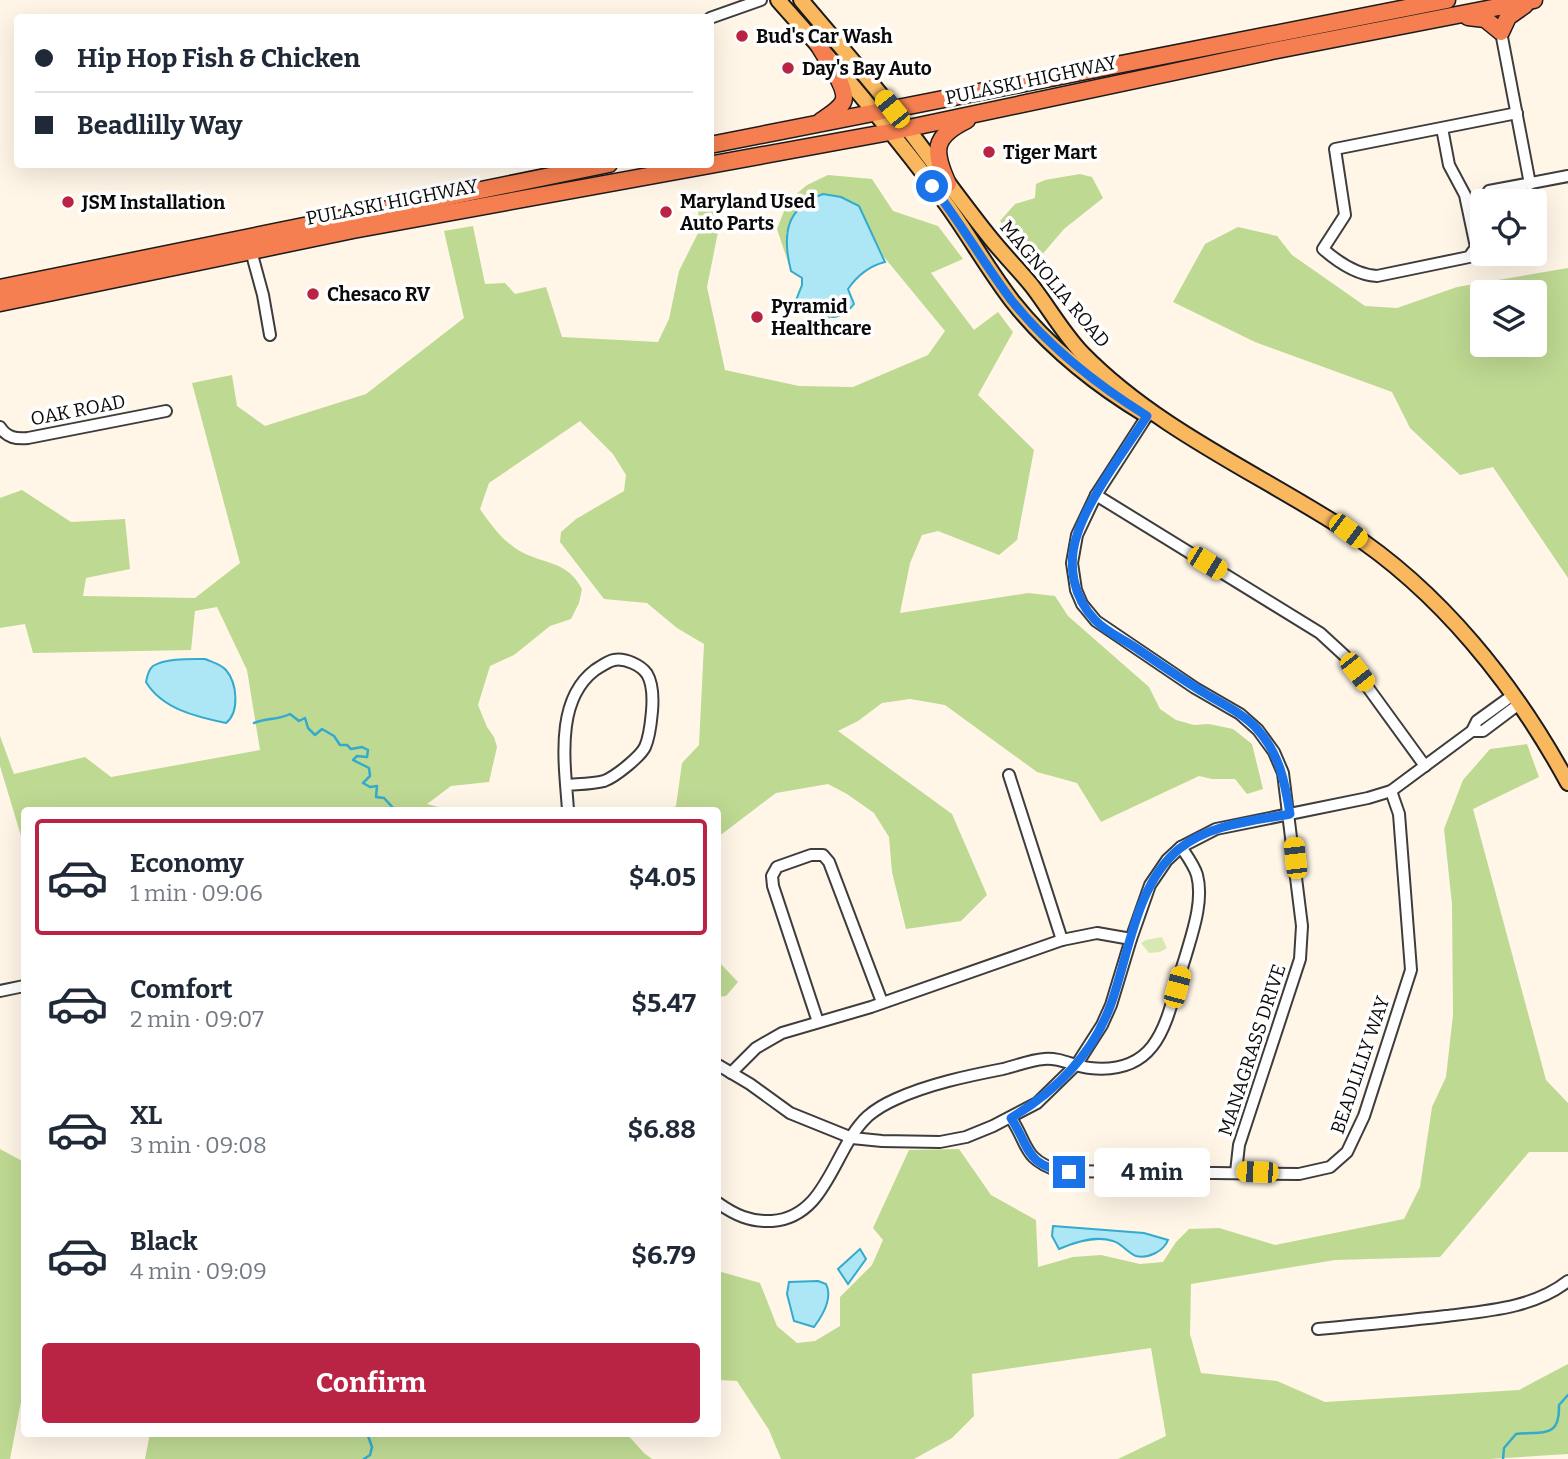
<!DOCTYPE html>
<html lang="en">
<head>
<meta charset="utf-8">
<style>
	body { margin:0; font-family:Bitter,serif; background:#f6f6f7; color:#1f2937; height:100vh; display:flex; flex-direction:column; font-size:26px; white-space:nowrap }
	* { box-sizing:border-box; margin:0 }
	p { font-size:23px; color:#747a83 }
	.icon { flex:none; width:38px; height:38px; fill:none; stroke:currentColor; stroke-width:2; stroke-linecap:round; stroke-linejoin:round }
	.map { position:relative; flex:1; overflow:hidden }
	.details { position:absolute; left:21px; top:807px; width:700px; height:630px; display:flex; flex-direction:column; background:#fff; border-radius:7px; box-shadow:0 7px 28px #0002 }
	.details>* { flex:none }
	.top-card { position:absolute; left:14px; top:14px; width:700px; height:154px; border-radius:7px; box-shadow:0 7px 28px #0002; display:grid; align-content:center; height:154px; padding:0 21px; background:#fff }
	.buttons { position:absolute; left:1470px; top:189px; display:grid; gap:14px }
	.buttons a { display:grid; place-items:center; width:77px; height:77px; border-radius:7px; background:#fff; box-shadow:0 7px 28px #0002; font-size:35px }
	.end { position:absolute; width:32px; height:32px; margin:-16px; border:9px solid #1a73e8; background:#fff; box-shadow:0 0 0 4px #fff }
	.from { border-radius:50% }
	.bubble { position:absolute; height:49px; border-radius:7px; background:#fff; box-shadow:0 7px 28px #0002; font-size:23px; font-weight:700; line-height:49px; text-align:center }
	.car { position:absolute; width:21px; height:42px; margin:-21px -10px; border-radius:9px; box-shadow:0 0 5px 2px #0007; background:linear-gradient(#f5c518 24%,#345 0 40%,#f5c518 0 76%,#345 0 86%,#f5c518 0) }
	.top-card b { display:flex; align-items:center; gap:24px; height:66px; font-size:26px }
	.top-card b+b { border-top:2px solid #e0e1e3 }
	.top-card i { width:18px; height:18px; background:#1f2937 }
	ul { padding:12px 0 0; list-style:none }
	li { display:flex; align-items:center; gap:21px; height:116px; margin:0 14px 10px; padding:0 7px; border:4px solid transparent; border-radius:7px }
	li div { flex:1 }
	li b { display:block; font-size:26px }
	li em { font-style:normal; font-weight:700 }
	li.active { border-color:#b92344 }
	li>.icon { width:63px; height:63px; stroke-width:1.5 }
	.cta { display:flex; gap:14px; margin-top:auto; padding:14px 21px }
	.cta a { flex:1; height:80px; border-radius:7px; background:#b92344; color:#fff; font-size:28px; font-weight:700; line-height:80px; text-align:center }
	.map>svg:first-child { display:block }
</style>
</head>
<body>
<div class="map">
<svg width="1568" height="1459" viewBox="0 0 1568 1459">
	<rect width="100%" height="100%" fill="#fff6e8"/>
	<polygon fill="#d8e8b3" points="1162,937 1167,948 1160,952 1149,953 1141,943 1146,940"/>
	<g fill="#bed992" fill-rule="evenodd">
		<polygon points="1080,174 1092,177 1103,198 1064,229 1034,264 1000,221 1015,204 1035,198 1036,184 1045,180"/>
		<path d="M828 175 872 179 893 211 938 226 963 259 931 273 974 330 998 312 1013 332 978 395 1034 450 1017 540 999 555 938 531 922 535 910 563 900 613 1028 593 1055 596 1068 616 1149 687 1160 709 1176 720 1194 725 1209 724 1233 729 1252 744 1263 789 1247 794 1235 779H1212L1199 776 1101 822 1077 783 1037 772 945 705 910 699 882 703 858 721 838 731 952 814 987 895 961 921 906 929 892 872 889 837 874 813 847 794 828 784 776 793 718 837V810H664L676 806 682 763 699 745 704 644 677 628 647 603 604 599 560 542 561 532 576 519 624 491 626 475 613 454 580 421 489 483 480 509C491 525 501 539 518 550 543 565 566 559 582 589L579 603 571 619 550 626 514 655 490 666 478 705 487 727 494 737 497 747 489 782 451 786 427 804 450 810H24V846L0 766V736L14 774 85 757 111 777 260 750 247 670 217 607 195 611 191 650 33 653 25 624 0 628V498L22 490 71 522 125 519 130 569 86 578 83 596 195 598 240 563 192 383 232 375 237 406 265 426 366 394 464 318 444 231 473 226 485 284 505 283 515 294 546 287 562 337 658 342 669 319 679 271 699 231 698 209 699 207 724 202 707 287 725 370 799 386 853 387 928 355 945 331 884 257 859 206 786 232 790 268 777 229 788 201 807 185Z"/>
		<path d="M1238 227 1277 236 1292 255 1365 306 1397 308 1457 287 1568 268V578L1493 467 1460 475 1410 428 1392 392 1255 342 1173 302 1205 244ZM1535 292V345H1482V292Z"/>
		<polygon points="1527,744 1539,777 1473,809 1546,1080 1568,1103 1568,1152 1529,1152 1440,1257 1335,1260 1191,1284 1190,1334 1201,1373 1277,1381 1325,1402 1519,1390 1568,1364 1568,1454 1489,1459 1118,1459 1166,1436 1151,1348 972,1374 974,1416 952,1438 914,1459 781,1459 769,1430 737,1381 718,1380 718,1271 760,1283 777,1326 797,1343 815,1341 840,1326 840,1297 872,1265 883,1240 873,1228 909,1150 959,1149 991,1195 1036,1220 1038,1267 1073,1257 1101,1255 1140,1264 1163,1262 1176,1242 1189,1229 1219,1228 1275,1245 1404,1219 1420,1187 1432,1107 1446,1077 1453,1015 1452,904 1444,829 1463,780 1490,749"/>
		<polygon points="718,961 738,982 726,996 718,997"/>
		<polygon points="0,1149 24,1162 24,1386 10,1459 0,1459"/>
		<polygon points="150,1433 626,1433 644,1453 652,1459 145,1459"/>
	</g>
	<g fill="#ade7f6" stroke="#34aacd" stroke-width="2">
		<path d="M823 194 841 197 859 206 885 262C869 266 857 276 848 289L854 304C842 320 831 320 814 311L811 314 799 312 794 305 802 285V278L791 271C782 235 785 208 823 194Z"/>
		<path d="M205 659C212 662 221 664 226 670 237 683 240 712 226 723 197 717 162 709 146 682 147 677 148 670 153 666 166 658 190 659 205 659Z"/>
		<path d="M1053 1226 1144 1233 1168 1240C1164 1251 1148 1259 1136 1256 1128 1253 1121 1243 1113 1241 1095 1235 1075 1242 1059 1249L1052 1236Z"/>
		<polygon points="860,1249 866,1259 848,1284 838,1269"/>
		<path d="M818 1281 826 1284C833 1298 823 1315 814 1327L794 1321 787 1294 789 1282Z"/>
	</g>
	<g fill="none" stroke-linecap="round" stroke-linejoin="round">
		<g stroke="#34aacd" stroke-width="2.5">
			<path d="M254 723C266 718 278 720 290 714L299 721 305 718 308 728 315 735 322 729 334 736 340 745H347L351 749 362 747 368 750 367 757 357 756 353 760 369 768 370 776 363 783 370 787 377 786 376 797 384 798 395 810"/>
			<polyline points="418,810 422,810"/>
			<polyline points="375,1433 381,1433"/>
			<polyline points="364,1459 370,1455 372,1447 367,1433"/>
			<path d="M1503 1459 1504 1448 1516 1434C1543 1431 1560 1439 1559 1405L1568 1395"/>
		</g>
		<g stroke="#3d3d3d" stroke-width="14">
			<g id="minor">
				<polyline points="710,18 761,0"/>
				<polyline points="1501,32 1530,184"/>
				<path d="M1442 128 1449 165 1465 195 1476 247 1469 257 1377 276C1357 275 1339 263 1323 249L1345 215 1335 149 1517 113"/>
				<polyline points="1489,191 1568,176"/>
				<polyline points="251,251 263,295 270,335"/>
				<polyline points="1147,416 1096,495 1077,535 1072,563 1076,590 1082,604 1096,621 1195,688 1240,714 1258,730 1274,752 1283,773 1302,926 1300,959 1239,1145 1236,1172"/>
				<path d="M0 427C7 438 16 439 28 438L166 411"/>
				<polyline points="1096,495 1320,633 1345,656 1425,766"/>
				<polyline points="1472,731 1483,731 1519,704"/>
				<polyline points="1009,775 1062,940"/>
				<path d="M567 785C578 784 593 784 604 781 615 777 640 757 645 747 650 736 651 722 652 711 653 699 653 684 647 674 641 665 625 658 614 660 608 661 600 667 595 670 554 701 565 765 568 810"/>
				<polyline points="0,991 24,986"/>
				<polyline points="818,1022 773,886 772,876 777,867 811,855 823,855 829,862 882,1002"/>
				<polyline points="718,1065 750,1084 790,1113 852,1138 882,1141 940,1142 966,1137 993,1126 1037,1103 1077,1064 1102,1025 1111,1005 1131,939 1150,885 1167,860 1181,847 1216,829 1368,798 1391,791 1472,731 1477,721 1513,695"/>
				<polyline points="731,1073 756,1048 782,1033 871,1007 1062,940 1097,933 1131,939"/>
				<path d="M1011 1118C1029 1146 1023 1159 1059 1171L1299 1174 1330 1167 1347 1152 1364 1116 1411 970 1399 814 1391 791"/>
				<path d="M718 1203C735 1215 750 1222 772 1221 828 1217 833 1148 868 1116 875 1110 887 1103 896 1099 929 1084 967 1076 1003 1069 1016 1066 1030 1060 1044 1059 1060 1057 1075 1067 1090 1068 1165 1076 1167 1012 1185 958 1192 934 1204 901 1197 875 1194 865 1187 856 1181 847"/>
				<path d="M1318 1329C1361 1325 1403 1321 1446 1316 1487 1311 1534 1308 1568 1281"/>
			</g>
		</g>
		<g stroke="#1b1b1b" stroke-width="18">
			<g id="major">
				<path d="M778 0C837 66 895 134 947 205 970 237 989 271 1013 302 1049 347 1096 385 1146 415"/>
				<path d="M801 0C832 37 864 73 894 111 927 153 958 198 992 240 1005 256 1019 270 1032 286 1049 308 1063 333 1082 353 1156 429 1258 473 1346 530 1440 591 1515 685 1568 783"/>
			</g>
		</g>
		<g stroke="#1b1b1b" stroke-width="19">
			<g id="highway">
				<polyline points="1468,17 1485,19 1501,32 1508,17 1525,5"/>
				<path d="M819 46C826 58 849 90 843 102 839 110 828 116 821 121"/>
				<polyline points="710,145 1447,0"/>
				<path d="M948 184C933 151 932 137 967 120"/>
				<polyline points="0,288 609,164"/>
				<polyline points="0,303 353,230 890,132 1272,51 1534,0"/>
			</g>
		</g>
		<use href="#minor" stroke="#fff" stroke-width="10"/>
		<use href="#major" stroke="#f9b85e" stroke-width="14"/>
		<use href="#highway" stroke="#f57f50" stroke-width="16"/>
	</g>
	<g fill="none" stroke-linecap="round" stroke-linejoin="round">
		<path stroke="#1a73e8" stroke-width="9" d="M932 186C961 223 984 264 1012 301 1049 347 1097 385 1147 416 1125 450 1089 497 1077 535 1067 565 1073 597 1095 620 1106 632 1125 640 1139 650 1161 665 1183 680 1206 694 1224 705 1244 714 1258 730 1280 755 1285 783 1290 814 1252 821 1210 824 1179 849 1136 884 1129 954 1111 1004 1093 1054 1056 1091 1011 1118 1031 1149 1025 1166 1069 1172"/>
	</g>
	<g fill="#b92344" stroke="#fff" stroke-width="2.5">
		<circle cx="742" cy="36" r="7"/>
		<circle cx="788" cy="68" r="7"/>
		<circle cx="989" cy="152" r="7"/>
		<circle cx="68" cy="202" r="7"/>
		<circle cx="666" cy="212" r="7"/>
		<circle cx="313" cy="294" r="7"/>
		<circle cx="757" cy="317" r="7"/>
	</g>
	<g text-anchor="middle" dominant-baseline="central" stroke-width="7" stroke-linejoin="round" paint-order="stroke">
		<g font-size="19" font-weight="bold" fill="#0a0a0a" stroke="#fff" text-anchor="start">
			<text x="756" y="36">Bud's Car Wash</text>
			<text x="802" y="68">Day's Bay Auto</text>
			<text x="1003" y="152">Tiger Mart</text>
			<text x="680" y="201">Maryland Used<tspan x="680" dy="22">Auto Parts</tspan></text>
			<text x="82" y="202">JSM Installation</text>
			<text x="327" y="294">Chesaco RV</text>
			<text x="771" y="306">Pyramid<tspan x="771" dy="22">Healthcare</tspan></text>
		</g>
		<g font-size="19" fill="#0a0a0a" stroke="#fff">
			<text transform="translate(1031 80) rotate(-12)">PULASKI HIGHWAY</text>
			<text transform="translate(392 202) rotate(-11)">PULASKI HIGHWAY</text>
			<text transform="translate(1055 284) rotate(50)">MAGNOLIA ROAD</text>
			<text transform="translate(78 410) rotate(-11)">OAK ROAD</text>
			<text transform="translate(1252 1050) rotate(-72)">MANAGRASS DRIVE</text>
			<text transform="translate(1360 1065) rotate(-71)">BEADLILLY WAY</text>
		</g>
	</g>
</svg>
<div class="buttons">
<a><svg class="icon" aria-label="locate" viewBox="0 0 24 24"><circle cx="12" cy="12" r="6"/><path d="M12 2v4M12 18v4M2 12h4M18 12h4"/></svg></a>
<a><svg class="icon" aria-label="layers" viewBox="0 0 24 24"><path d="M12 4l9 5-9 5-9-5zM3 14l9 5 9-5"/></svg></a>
</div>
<i class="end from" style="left:932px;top:186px"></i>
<i class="end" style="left:1069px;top:1172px"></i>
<div class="bubble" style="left:1094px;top:1148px;width:116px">4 min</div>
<i class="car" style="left:892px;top:109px;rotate:321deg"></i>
<i class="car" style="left:1348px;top:531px;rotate:127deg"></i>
<i class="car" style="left:1207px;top:563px;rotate:121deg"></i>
<i class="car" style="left:1357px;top:672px;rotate:142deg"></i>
<i class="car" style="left:1295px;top:858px;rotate:354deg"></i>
<i class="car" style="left:1177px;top:987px;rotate:15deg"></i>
<i class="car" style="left:1257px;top:1172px;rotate:272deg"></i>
<div class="top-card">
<b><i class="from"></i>Hip Hop Fish &amp; Chicken</b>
<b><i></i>Beadlilly Way</b>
</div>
<section class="details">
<ul>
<li class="active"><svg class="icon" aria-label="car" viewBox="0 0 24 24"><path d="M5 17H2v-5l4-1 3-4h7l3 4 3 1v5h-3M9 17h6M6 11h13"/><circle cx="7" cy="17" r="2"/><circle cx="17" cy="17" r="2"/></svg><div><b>Economy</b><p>1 min · 09:06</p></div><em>$4.05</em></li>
<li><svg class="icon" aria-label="car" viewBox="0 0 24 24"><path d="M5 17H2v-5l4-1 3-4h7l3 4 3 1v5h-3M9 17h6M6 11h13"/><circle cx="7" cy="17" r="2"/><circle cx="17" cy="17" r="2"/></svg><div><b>Comfort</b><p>2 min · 09:07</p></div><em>$5.47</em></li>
<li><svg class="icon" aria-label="car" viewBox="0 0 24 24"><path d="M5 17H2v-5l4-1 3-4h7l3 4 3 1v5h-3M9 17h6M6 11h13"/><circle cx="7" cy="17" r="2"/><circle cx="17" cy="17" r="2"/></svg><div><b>XL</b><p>3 min · 09:08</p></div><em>$6.88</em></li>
<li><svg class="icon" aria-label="car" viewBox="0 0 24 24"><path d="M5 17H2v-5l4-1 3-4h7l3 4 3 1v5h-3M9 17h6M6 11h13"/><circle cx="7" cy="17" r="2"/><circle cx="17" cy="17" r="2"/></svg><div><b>Black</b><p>4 min · 09:09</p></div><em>$6.79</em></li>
</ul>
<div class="cta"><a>Confirm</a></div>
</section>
</div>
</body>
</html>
